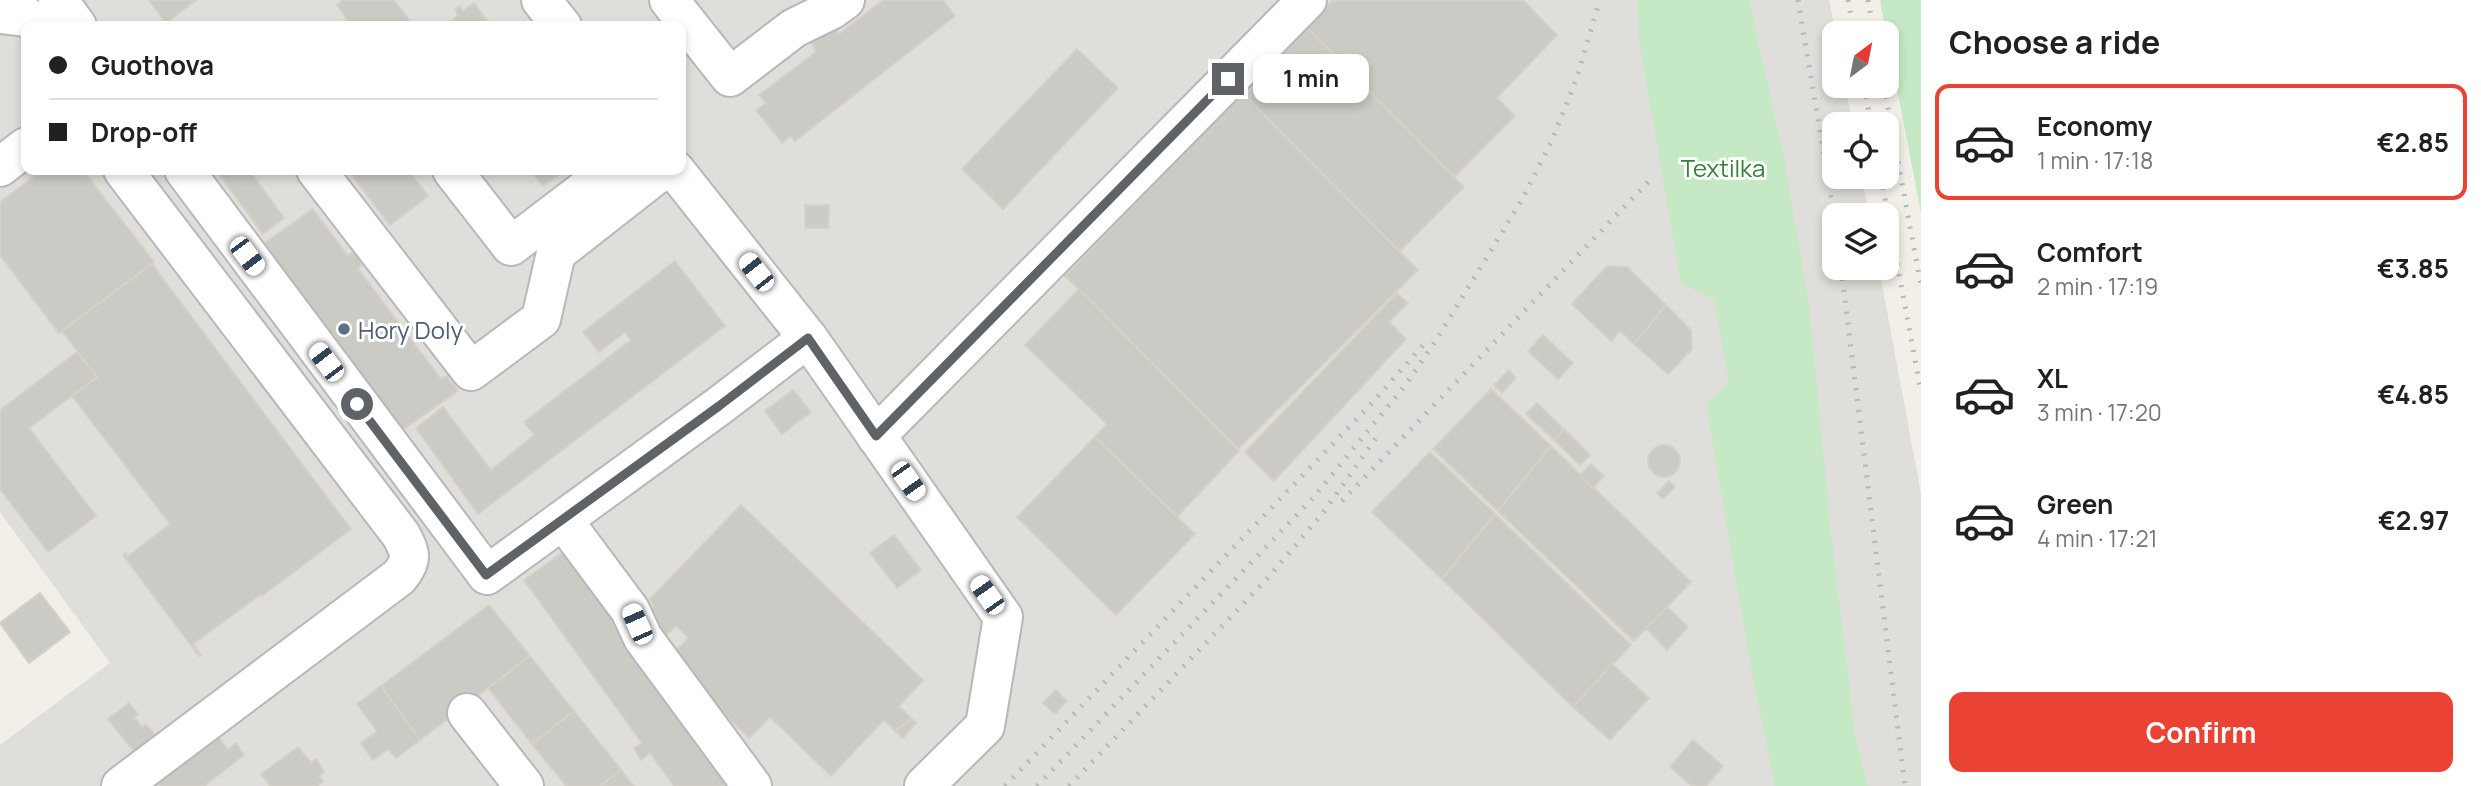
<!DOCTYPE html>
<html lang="en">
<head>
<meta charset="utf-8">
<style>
	body { margin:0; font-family:Manrope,sans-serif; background:#f2f2f2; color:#202124; height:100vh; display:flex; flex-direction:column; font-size:26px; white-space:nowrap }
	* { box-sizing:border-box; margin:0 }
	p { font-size:23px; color:#757577 }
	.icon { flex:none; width:38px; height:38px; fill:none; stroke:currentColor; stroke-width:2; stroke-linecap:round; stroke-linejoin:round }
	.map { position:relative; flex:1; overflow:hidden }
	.details { display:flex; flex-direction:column; background:#fff; width:560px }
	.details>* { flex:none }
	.guide { position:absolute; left:21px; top:21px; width:665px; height:154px; border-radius:14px; box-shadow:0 4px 10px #0003; display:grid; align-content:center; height:154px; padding:0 28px; background:#fff }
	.needle { width:46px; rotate:32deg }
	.tools { position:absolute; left:1822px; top:21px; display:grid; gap:14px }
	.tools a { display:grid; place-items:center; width:77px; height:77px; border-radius:14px; background:#fff; box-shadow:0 4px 10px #0003; font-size:35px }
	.end { position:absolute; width:32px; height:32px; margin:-16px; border:9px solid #5f6368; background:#fff; box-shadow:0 0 0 4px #fff }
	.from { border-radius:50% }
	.bubble { position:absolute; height:49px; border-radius:14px; background:#fff; box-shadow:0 4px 10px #0003; font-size:23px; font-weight:700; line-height:49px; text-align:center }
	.car { position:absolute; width:21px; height:42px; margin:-21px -10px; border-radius:9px; box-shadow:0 0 5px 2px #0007; background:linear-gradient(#fff 24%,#345 0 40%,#fff 0 76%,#345 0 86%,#fff 0) }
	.guide b { display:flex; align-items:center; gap:24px; height:66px; font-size:26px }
	.guide b+b { border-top:2px solid #e0e0e0 }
	.guide i { width:18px; height:18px; background:#202124 }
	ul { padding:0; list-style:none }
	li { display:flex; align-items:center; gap:21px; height:116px; margin:0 14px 10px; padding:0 14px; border:4px solid transparent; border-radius:14px }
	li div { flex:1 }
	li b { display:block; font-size:26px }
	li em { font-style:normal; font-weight:700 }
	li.on { border-color:#ea4335 }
	li>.icon { width:63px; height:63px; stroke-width:1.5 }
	h2 { padding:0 28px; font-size:32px; line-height:84px }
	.cta { display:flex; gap:14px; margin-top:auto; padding:14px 28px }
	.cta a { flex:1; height:80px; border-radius:14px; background:#ea4335; color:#fff; font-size:28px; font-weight:700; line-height:80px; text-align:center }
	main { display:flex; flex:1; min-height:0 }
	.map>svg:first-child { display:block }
</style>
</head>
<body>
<main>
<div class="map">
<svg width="1921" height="786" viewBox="0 0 1921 786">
	<rect width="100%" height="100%" fill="#f1efe8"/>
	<path fill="#e0deda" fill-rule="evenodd" d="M0 0H1829L1836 33 1834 86H1845L1853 124H1834V177H1862L1869 215H1834V268H1879L1921 494V786H0V745L110 663 0 512ZM26 26H681V170H26Z"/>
	<g fill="#c5e8c5">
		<polygon points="1637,0 1749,0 1783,153 1809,304 1831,533 1855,733 1868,786 1775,786 1752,674 1706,404 1729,383 1714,299 1681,284 1639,40"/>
		<polygon points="1880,0 1921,0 1921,213"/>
	</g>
	<g fill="#cccac5" stroke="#d6d1c6" stroke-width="2">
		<polygon points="149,0 196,0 166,23"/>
		<polygon points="343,0 394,0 414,26 352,26 337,5"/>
		<polygon points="883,0 943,0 955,16 795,141 791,136 782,143 756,110 766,103 759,95 816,52 806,30 829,21 839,34"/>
		<polygon points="1333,0 1523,0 1557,35 1497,98 1515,116 1454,177 1306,27"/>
		<polygon points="474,3 491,26 446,26 458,15 455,10 460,6 463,11"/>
		<polygon points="1306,27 1464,187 1399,252 1241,92"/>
		<polygon points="1077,49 1118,88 1003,209 962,169"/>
		<polygon points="1241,92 1418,270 1238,449 1065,276"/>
		<polygon points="43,170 83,170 154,262 59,333 0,255 0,202"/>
		<polygon points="216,170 249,170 284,218 263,234"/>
		<polygon points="348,170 408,170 428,196 390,225"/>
		<polygon points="531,170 565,170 543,186"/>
		<polygon points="805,205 829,205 828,228 805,228"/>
		<polygon points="313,209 348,256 354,251 362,264 358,269 441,379 447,376 458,391 392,437 259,247"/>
		<polygon points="675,261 725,326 478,514 416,428 443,407 491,470 534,435 524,422 631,340 625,332 599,352 583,332"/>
		<polygon points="152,264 351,529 262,596 261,594 193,644 201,655 199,656 123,555 126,553 128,556 170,524 72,396 97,377 62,331"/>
		<polygon points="1607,266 1627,267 1666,305 1634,344 1620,331 1611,341 1572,304"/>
		<polygon points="1079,289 1239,451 1177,517 1095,437 1107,424 1025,345"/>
		<polygon points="1397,293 1408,303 1389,322 1406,339 1274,481 1245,452"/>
		<polygon points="1666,305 1691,330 1692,349 1668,374 1634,344"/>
		<polygon points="1543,335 1573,363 1558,379 1528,351"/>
		<polygon points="77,352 97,377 29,428 96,516 48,552 0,489 0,410"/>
		<polygon points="1509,370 1516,378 1502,393 1494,385"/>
		<polygon points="1491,389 1551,446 1498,511 1433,449"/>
		<polygon points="793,390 811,412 782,434 765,411"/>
		<polygon points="1537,403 1564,429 1555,441 1526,414"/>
		<polygon points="1564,429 1590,455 1580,465 1555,441"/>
		<polygon points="1095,437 1195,534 1116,615 1017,517"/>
		<circle cx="1664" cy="461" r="16"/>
		<polygon points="1551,446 1691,582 1634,641 1498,511"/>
		<polygon points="1430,452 1495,514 1442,579 1372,512"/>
		<polygon points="1591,464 1604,476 1593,488 1580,475"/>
		<polygon points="1669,481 1675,487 1663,499 1657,493"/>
		<polygon points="741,505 923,680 899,706 912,719 895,731 884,720 831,776 770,717 749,738 667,658 689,638 676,626 663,638 643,616 654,605 649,600"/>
		<polygon points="1495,514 1631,645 1573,707 1442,579"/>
		<polygon points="894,535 921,570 897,588 870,553"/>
		<polygon points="565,551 736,786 674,786 650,753 641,760 634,748 642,743 524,580"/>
		<polygon points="40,593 70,632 29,663 0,623"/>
		<polygon points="489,605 530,656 420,740 381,686"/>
		<polygon points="1667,607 1688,627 1667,650 1646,628"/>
		<polygon points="530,656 574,711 532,744 488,688"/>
		<polygon points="1612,664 1649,698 1610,740 1573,707"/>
		<polygon points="381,686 420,740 396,758 388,749 373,760 361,743 377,731 357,704"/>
		<polygon points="1056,690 1067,701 1055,714 1043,703"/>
		<polygon points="129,703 138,714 134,717 142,727 146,724 157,737 135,753 108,719"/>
		<polygon points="574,711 621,770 600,786 566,786 532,744"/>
		<polygon points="912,719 916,723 903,738 895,731"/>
		<polygon points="217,735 228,750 236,743 244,755 204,786 160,786 158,783"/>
		<polygon points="1693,740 1723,766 1706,786 1692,786 1670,767"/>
		<polygon points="298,747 311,763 316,759 324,771 319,776 323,781 317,786 270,786 261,774"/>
		<polygon points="621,770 634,786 600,786"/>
	</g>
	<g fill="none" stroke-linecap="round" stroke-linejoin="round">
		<g stroke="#b5b8bc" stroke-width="42">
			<g id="minor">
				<polyline points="58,0 77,26"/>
				<polyline points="541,0 562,26"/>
				<polyline points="669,0 730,77 794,28 831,10 845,0"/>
				<polyline points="0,14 27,17 39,26"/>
				<polyline points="0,167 26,147"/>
				<polyline points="184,170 487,575 719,406 808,338 675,170"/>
				<polyline points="316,170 471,371 541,319 556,253 662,170"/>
				<polyline points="452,170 511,246 611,170"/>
				<polyline points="808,338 1003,617 985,726 924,786"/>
				<polyline points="876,436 1307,0"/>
				<polyline points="563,520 630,610 643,638 752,786"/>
				<polyline points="467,713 524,786"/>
				<path d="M121 786 399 577C413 560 411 554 401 535L123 170"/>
			</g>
		</g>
		<use href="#minor" stroke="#fff" stroke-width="38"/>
		<g stroke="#b6b7b8" stroke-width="5" stroke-dasharray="2 9" stroke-linecap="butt">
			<polyline points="1798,0 1834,215"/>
			<polyline points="1848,0 1854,33"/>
			<polyline points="1868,0 1874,33"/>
			<polyline points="1864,86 1871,124"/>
			<polyline points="1884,86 1921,286"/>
			<polyline points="1881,177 1921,392"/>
			<polyline points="1841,268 1905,786"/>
			<polyline points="1342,501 1650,180"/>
			<polyline points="1005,786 1371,404 1426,342"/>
			<polyline points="1037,786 1313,498 1404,387 1433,345 1523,198 1552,140 1576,80 1600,0"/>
			<polyline points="1069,786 1267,579 1323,513 1378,435"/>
		</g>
	</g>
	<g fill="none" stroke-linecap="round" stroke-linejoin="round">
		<polyline stroke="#5f6368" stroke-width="9" points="357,404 486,575 719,406 808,338 876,436 1228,79"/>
	</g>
	<circle fill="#5c6f8a" stroke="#fff" stroke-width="2.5" cx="344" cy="329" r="7"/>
	<g text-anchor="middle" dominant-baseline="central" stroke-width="6" stroke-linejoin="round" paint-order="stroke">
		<g font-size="24" fill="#348238" stroke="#fff">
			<text x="1723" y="167">Textilka</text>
		</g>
		<g font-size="24" fill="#4e5e75" stroke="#fff" text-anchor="start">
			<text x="358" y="329">Hory Doly</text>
		</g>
	</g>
</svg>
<div class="tools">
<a><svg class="needle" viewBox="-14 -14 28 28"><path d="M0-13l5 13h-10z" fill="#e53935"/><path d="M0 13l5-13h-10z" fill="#757577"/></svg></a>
<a><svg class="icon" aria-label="locate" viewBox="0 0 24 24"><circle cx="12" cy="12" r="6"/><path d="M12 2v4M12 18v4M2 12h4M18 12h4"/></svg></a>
<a><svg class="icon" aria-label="layers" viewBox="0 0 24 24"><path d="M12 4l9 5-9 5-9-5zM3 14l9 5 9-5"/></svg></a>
</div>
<i class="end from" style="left:357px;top:404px"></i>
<i class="end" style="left:1228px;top:79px"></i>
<div class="bubble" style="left:1253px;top:54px;width:116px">1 min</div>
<i class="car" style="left:247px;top:256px;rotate:143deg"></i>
<i class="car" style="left:756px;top:272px;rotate:322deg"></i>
<i class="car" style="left:326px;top:362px;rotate:323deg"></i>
<i class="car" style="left:908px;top:481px;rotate:145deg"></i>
<i class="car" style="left:987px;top:595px;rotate:325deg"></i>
<i class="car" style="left:637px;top:624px;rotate:336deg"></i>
<div class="guide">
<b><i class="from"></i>Guothova</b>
<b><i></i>Drop-off</b>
</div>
</div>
<section class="details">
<h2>Choose a ride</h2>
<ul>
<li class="on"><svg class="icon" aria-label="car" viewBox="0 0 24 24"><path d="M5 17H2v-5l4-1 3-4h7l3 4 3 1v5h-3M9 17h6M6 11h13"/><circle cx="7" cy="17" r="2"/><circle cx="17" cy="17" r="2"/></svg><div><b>Economy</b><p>1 min · 17:18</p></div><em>€2.85</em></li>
<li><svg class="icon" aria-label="car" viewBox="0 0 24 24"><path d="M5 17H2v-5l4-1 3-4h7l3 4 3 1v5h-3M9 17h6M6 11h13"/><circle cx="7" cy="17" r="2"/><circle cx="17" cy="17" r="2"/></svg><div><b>Comfort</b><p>2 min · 17:19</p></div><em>€3.85</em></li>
<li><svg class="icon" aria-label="car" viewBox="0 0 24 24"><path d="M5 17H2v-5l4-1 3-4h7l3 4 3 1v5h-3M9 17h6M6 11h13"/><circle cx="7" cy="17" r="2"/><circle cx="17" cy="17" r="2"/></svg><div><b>XL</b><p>3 min · 17:20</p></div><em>€4.85</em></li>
<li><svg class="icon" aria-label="car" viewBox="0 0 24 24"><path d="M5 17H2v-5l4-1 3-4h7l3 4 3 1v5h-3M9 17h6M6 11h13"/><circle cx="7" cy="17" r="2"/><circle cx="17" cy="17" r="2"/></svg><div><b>Green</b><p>4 min · 17:21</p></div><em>€2.97</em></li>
</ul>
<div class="cta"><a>Confirm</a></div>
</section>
</main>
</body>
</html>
